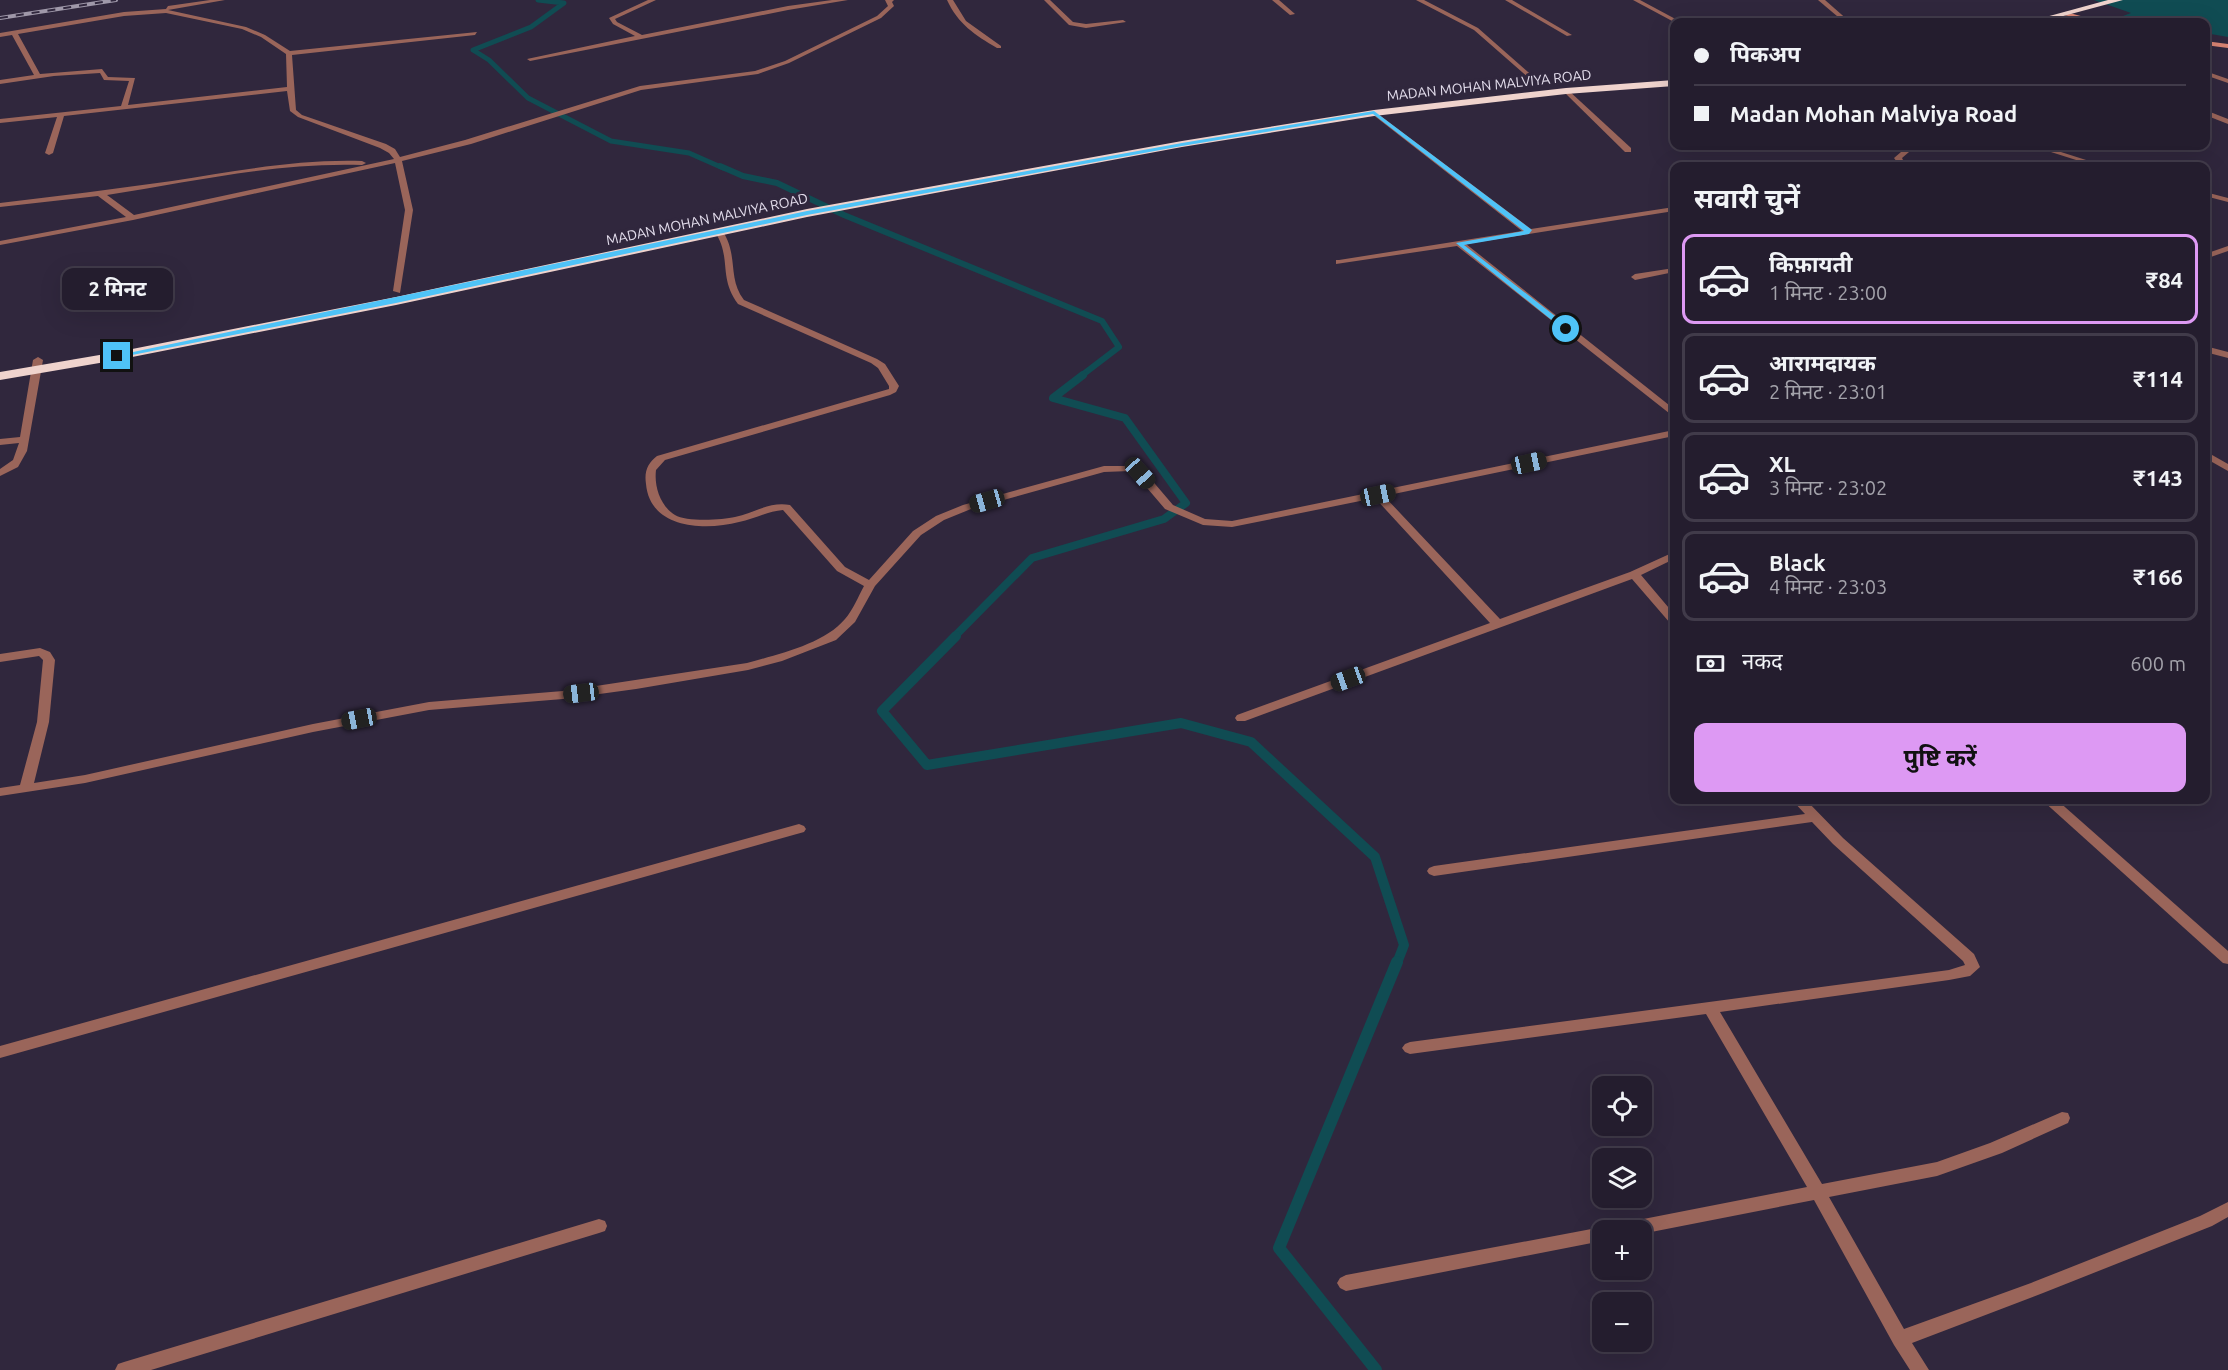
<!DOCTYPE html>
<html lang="hi">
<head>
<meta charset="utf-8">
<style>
	body { margin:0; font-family:Ubuntu,"Noto Sans Devanagari",sans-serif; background:#2c2636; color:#f1f3f6; height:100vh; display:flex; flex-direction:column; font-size:22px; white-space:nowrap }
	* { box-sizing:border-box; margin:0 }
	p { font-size:20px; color:#a3a2aa }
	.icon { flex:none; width:33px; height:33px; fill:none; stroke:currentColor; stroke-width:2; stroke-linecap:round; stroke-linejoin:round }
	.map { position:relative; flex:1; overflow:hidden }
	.panel { position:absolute; left:1670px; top:162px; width:540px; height:642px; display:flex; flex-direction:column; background:#241d2e; border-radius:12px; box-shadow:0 6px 24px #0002,0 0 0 2px #413b4a }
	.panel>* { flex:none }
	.top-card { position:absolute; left:1670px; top:18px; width:540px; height:132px; border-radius:12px; box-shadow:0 6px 24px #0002,0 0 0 2px #413b4a; display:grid; align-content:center; height:132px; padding:0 24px; background:#241d2e }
	.fabs { position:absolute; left:1592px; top:1076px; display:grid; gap:12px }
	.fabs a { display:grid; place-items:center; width:60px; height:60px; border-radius:12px; background:#241d2e; box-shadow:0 6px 24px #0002,0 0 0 2px #413b4a; font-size:30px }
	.end { position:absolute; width:27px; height:27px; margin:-14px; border:8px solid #4fc3f7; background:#111; box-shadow:0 0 0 3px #111 }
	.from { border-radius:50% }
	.bubble { position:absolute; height:42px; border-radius:12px; background:#241d2e; box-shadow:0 6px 24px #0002,0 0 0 2px #413b4a; font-size:20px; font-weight:700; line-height:42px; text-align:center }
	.car { position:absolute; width:18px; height:36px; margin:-18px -9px; border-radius:8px; box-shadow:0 0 4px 2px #0007; background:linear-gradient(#222 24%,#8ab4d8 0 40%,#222 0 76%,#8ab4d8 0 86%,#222 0) }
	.top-card b { display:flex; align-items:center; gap:21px; height:57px; font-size:22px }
	.top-card b+b { border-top:2px solid #413b4a }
	.top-card i { width:15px; height:15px; background:#f1f3f6 }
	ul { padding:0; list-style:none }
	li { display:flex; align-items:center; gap:18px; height:90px; margin:0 12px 9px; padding:0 12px; border:3px solid #413b4a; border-radius:12px }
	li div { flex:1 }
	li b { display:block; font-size:22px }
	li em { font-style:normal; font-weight:700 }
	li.selected { border-color:#dd99f3 }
	li>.icon { width:54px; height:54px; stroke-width:1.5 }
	h2 { padding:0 24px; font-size:27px; line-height:72px }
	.pay { display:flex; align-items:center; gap:15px; height:66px; padding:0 24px; font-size:22px }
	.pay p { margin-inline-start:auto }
	.action { display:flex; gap:12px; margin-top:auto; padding:12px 24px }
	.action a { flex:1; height:69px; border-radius:12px; background:#dd99f3; color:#111; font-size:24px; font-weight:700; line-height:69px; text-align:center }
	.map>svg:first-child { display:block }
</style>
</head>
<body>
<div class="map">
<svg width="2228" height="1370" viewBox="0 0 2228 1370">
	<rect width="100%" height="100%" fill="#30273d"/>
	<polygon fill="#104c53" points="2094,0 2228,0 2228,37 2205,33 2205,22 2153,22 2123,16 2131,13"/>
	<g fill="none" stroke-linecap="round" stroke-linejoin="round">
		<polyline stroke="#104c53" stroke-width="5" points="538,0 564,3 531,27 473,50 489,60 528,98 611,141 689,153 723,168"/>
		<polyline stroke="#104c53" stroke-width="6" points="720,166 743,176 777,183 844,215 1102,321 1119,347 1081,376"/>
		<polyline stroke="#104c53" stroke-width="8" points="954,637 1032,558 1164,519 1186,503 1125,418 1053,398 1083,375"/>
		<polyline stroke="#104c53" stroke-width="10" points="956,636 882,711 927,765 1181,723 1251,742 1375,857 1404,945 1397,963"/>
		<polyline stroke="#104c53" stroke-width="12" points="1376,1370 1279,1248 1397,962"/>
		<polygon fill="#9a655a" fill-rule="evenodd" points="1674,268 1674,272 1635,280 1631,277 1635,274"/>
		<g fill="#9a655a" fill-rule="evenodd">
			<path d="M210 0H225L168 10 246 27 265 35 290 51 477 32 475 35 292 55 296 110 302 115 386 144 395 149 400 157 465 140 640 86 755 71 785 61 877 16 888 6 885 0H894L892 2 894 6 881 18 789 63 758 74 641 90 471 144 402 161 413 210 400 293 393 291 405 210 395 163 133 220 0 245V241L126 217 98 196 0 207V203C58 196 115 189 172 181 235 171 298 159 362 161L366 163 362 165C277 162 191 182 107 195L134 215 394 159 389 153 380 148 298 117 290 111 287 91 64 116 53 153 49 155 45 153 57 117 0 123V119L121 106 129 81 104 80 100 73 54 76 0 84V80L34 75 12 35 0 37V33L124 12 166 9 168 6ZM166 13 242 29 261 37 286 54 287 87 128 105 135 78 108 77 102 69 40 74 18 34 124 16Z"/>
			<polygon points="648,0 656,0 615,19 617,22 642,35 788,6 832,0 848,0 788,10 530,61 527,59 635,36 613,24 609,18"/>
			<path d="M947 0H953L966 21 1001 46V48H997C975 35 958 24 947 0Z"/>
			<polygon points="1044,0 1050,0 1073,22 1086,24 1123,20 1126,22 1086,28 1069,25"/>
			<polygon points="1272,0 1279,0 1295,14 1290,15"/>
			<polygon points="1416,0 1424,0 1478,28 1544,86 1539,87 1474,30"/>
			<polygon points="1505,0 1512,0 1572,35 1567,36"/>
			<polygon points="1633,0 1640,0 1681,22 1674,22"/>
			<polygon points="1818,0 1825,0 1850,22 1844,22"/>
			<polygon points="2205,71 2228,79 2228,83 2205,75"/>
			<polygon points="1564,90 1568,90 1631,148 1631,152 1625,152 1564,92"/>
			<polygon points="2205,110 2228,119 2228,124 2205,115"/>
			<polygon points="1374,111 1531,229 1674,207 1674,211 1466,244 1674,409 1674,417 1457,246 1336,264 1336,260 1339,260 1522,231 1372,114 1371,113"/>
			<polygon points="1908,146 1916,146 1902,158 1906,166 1900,166 1894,158"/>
			<polygon points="2032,146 2042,146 2105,166 2095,166"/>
			<polygon points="2205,192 2228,198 2228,202 2205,196"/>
			<path d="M716 230H722C739 255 727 278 744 300L877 359 885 364 899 386 896 392 890 395 665 460 656 470C654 486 660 506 675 515 686 522 722 520 735 517 754 513 770 501 790 505L845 567 869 580 913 531 936 516 963 505 1104 466H1136L1144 471 1173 505 1205 519 1232 521 1674 430V436L1384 496 1500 619 1630 572 1674 552V559L1641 575 1674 614V624L1670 623 1632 579 1245 721H1237L1235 718 1237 715 1490 623 1375 498 1232 527 1203 525 1165 509 1136 475 1130 471 1104 472 971 509 944 520 921 535 875 586 855 622 836 640 782 661 748 670 636 689 563 699 429 710 313 732 85 783 0 796V788L20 785 37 722 43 660 39 656 0 662V654L40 648 50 652 55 660 49 722 34 783 85 775 313 724 429 702 563 691 747 663C779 654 824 644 845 619 853 610 858 597 864 586L837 571 783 510C768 511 754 519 739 522 705 531 650 529 646 484 644 471 648 463 657 456L889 389V386L878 368 871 363 738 304C718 277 732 258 715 232Z"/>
			<polygon points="2228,246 2228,251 2205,259 2205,254"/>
			<polygon points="2205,346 2228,352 2228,358 2205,352"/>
			<polygon points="38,357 43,360 27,451 18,467 0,476 0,469 13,460 19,443 0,445 0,439 20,437 33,360"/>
			<polygon points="2205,451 2228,464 2228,471 2205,458"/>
			<polygon points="1792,800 1806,800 1843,838 1974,954 1980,967 1970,976 1949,980 1720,1012 1822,1184 1937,1162 1990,1143 2062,1112 2068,1113 2070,1118 2068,1123 2002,1153 1937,1176 1829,1197 1904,1329 2031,1283 2200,1216 2228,1202 2228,1217 2212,1226 2043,1293 1912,1343 1929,1370 1910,1370 1894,1345 1814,1200 1641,1234 1641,1230 1615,1230 1617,1225 1623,1223 1807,1187 1706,1014 1410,1054 1405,1052 1402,1048 1405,1044 1410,1042 1949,970 1965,965 1963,961 1833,844 1812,822 1434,876 1429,874 1427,871 1429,868 1434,866 1805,814"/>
			<polygon points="2042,800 2057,800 2228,951 2228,964 2223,963"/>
			<polygon points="799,824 804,826 806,829 804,832 0,1058 0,1046"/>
			<polygon points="599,1219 605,1221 607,1226 605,1231 599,1233 151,1370 115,1370 118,1364 124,1362"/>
			<polygon points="1602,1227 1609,1230 1602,1230 1602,1241 1346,1291 1340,1288 1337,1283 1340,1278 1346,1275"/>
		</g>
		<g fill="#d88473" fill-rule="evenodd">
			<polygon points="2066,12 2099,21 2100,22 2092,22 2064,15"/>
			<polygon points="2205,41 2228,44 2228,48 2205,45"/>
		</g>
		<g fill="#efd3cd" fill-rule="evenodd">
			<polygon points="2108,0 2123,0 2041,22 2027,22"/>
			<polygon points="1674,80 1674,86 1566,94 1374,116 1182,147 807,217 396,305 117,360 0,380 0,372 117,352 396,297 807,209 1182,141 1374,110 1566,88"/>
		</g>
		<g stroke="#9f98a9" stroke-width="4">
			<polyline id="rail" points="0,18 116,0"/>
		</g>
		<use href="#rail" stroke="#30273d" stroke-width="2" stroke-dasharray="8" stroke-linecap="butt"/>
	</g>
	<polygon fill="#4fc3f7" points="1374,111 1532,230 1529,234 1464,245 1569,327 1569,330 1564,330 1456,243 1524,231 1373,114 1182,146 807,215 396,303 117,358 114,356 807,211 1182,143"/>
	<g text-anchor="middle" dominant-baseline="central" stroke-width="6" stroke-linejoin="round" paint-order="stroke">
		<g font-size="14" fill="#e4deed" stroke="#30273d">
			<text transform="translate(1489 85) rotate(-6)">MADAN MOHAN MALVIYA ROAD</text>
			<text transform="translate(707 219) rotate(-12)">MADAN MOHAN MALVIYA ROAD</text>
		</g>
	</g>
</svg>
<div class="fabs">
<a><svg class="icon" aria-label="locate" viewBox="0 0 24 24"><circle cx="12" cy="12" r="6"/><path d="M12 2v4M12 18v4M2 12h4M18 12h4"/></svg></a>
<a><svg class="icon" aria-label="layers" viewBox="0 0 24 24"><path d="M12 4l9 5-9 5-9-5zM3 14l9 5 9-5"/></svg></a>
<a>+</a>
<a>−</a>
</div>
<i class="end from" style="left:1566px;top:329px"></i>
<i class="end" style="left:117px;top:356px"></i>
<div class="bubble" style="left:62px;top:268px;width:111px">2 मिनट</div>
<i class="car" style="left:1529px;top:463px;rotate:78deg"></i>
<i class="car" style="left:1140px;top:473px;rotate:138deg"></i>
<i class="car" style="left:1378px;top:495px;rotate:78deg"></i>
<i class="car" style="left:987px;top:501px;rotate:254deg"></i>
<i class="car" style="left:1348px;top:679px;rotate:250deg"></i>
<i class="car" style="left:581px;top:693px;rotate:263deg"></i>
<i class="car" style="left:359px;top:719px;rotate:259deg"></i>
<div class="top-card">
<b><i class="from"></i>पिकअप</b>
<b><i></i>Madan Mohan Malviya Road</b>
</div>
<section class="panel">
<h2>सवारी चुनें</h2>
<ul>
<li class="selected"><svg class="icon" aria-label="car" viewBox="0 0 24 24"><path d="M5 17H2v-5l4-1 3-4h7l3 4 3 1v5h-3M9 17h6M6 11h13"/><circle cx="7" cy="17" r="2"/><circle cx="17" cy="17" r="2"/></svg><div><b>किफ़ायती</b><p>1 मिनट · 23:00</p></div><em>₹84</em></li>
<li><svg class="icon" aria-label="car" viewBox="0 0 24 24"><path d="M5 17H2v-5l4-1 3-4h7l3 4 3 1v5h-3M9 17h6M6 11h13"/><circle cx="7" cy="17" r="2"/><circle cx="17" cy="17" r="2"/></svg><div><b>आरामदायक</b><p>2 मिनट · 23:01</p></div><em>₹114</em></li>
<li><svg class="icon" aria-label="car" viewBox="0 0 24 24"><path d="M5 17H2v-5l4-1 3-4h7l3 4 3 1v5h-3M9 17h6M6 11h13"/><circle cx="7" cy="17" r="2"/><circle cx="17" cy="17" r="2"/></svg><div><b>XL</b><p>3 मिनट · 23:02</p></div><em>₹143</em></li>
<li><svg class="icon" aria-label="car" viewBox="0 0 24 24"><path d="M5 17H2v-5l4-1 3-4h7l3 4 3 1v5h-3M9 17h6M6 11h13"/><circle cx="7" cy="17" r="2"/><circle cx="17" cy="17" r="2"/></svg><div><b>Black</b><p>4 मिनट · 23:03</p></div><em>₹166</em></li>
</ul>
<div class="pay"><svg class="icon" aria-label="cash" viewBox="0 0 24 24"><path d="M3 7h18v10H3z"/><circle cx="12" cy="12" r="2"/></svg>नकद<p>600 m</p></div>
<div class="action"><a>पुष्टि करें</a></div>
</section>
</div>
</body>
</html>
